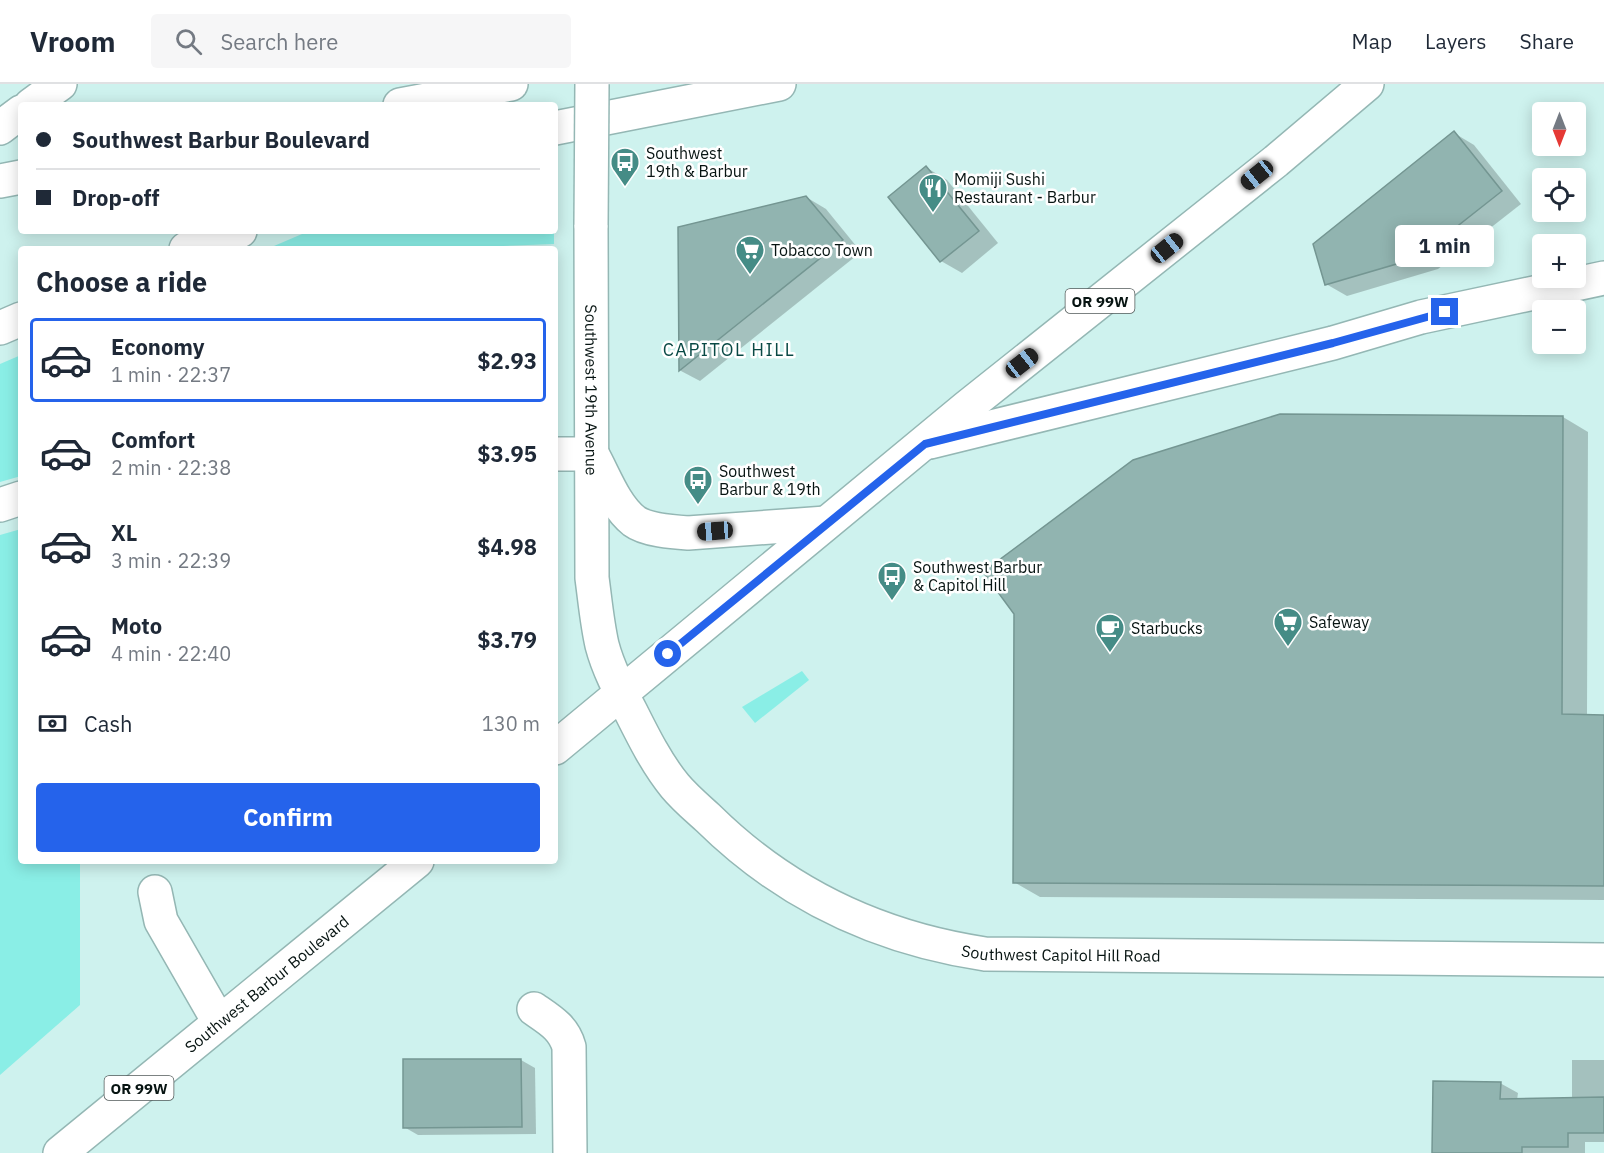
<!DOCTYPE html>
<html lang="en">
<head>
<meta charset="utf-8">
<style>
	body { margin:0; font-family:"IBM Plex Sans",sans-serif; background:#f6f6f7; color:#1f2937; height:100vh; display:flex; flex-direction:column; font-size:22px; white-space:nowrap }
	* { box-sizing:border-box; margin:0 }
	p { font-size:20px; color:#747a83 }
	.icon { flex:none; width:33px; height:33px; fill:none; stroke:currentColor; stroke-width:2; stroke-linecap:round; stroke-linejoin:round }
	.map { position:relative; flex:1; overflow:hidden }
	.details { position:absolute; left:18px; top:162px; width:540px; height:618px; display:flex; flex-direction:column; background:#fff; border-radius:6px; box-shadow:0 3px 15px #0003 }
	.details>* { flex:none }
	.guide { position:absolute; left:18px; top:18px; width:540px; height:132px; border-radius:6px; box-shadow:0 3px 15px #0003; display:grid; align-content:center; height:132px; padding:0 18px; background:#fff }
	.needle { width:39px; rotate:180deg }
	.buttons { position:absolute; left:1532px; top:18px; display:grid; gap:12px }
	.buttons a { display:grid; place-items:center; width:54px; height:54px; border-radius:6px; background:#fff; box-shadow:0 3px 15px #0003; font-size:30px }
	.end { position:absolute; width:27px; height:27px; margin:-14px; border:8px solid #2563eb; background:#fff; box-shadow:0 0 0 3px #fff }
	.from { border-radius:50% }
	.bubble { position:absolute; height:42px; border-radius:6px; background:#fff; box-shadow:0 3px 15px #0003; font-size:20px; font-weight:700; line-height:42px; text-align:center }
	.car { position:absolute; width:18px; height:36px; margin:-18px -9px; border-radius:8px; box-shadow:0 0 4px 2px #0007; background:linear-gradient(#222 24%,#8ab4d8 0 40%,#222 0 76%,#8ab4d8 0 86%,#222 0) }
	.guide b { display:flex; align-items:center; gap:21px; height:57px; font-size:22px }
	.guide b+b { border-top:2px solid #e0e1e3 }
	.guide i { width:15px; height:15px; background:#1f2937 }
	ul { padding:0; list-style:none }
	li { display:flex; align-items:center; gap:18px; height:84px; margin:0 12px 9px; padding:0 6px; border:3px solid transparent; border-radius:6px }
	li div { flex:1 }
	li b { display:block; font-size:22px }
	li em { font-style:normal; font-weight:700 }
	li.current { border-color:#2563eb }
	li>.icon { width:54px; height:54px; stroke-width:1.5 }
	h2 { padding:0 18px; font-size:27px; line-height:72px }
	.pay { display:flex; align-items:center; gap:15px; height:66px; padding:0 18px; font-size:22px }
	.pay p { margin-inline-start:auto }
	.action { display:flex; gap:12px; margin-top:auto; padding:12px 18px }
	.action a { flex:1; height:69px; border-radius:6px; background:#2563eb; color:#fff; font-size:24px; font-weight:700; line-height:69px; text-align:center }
	header { display:flex; align-items:center; gap:36px; box-sizing:border-box; height:84px; padding:0 30px; background:#fff; border-bottom:2px solid #e0e1e3 }
	header strong { font-size:28px }
	nav { display:flex; gap:33px; margin-inline-start:auto; font-size:21px }
	.search { width:420px; height:54px; background:#f6f6f7; display:flex; align-items:center; gap:15px; box-sizing:border-box; padding:0 21px; border-radius:6px; color:#747a83; font-size:22px }
	.map>svg:first-child { display:block }
</style>
</head>
<body>
<header>
<strong>Vroom</strong>
<div class="search"><svg class="icon" aria-label="search" viewBox="0 0 24 24"><circle cx="10" cy="10" r="6"/><path d="M15 15l6 6"/></svg>Search here</div>
<nav><a>Map</a><a>Layers</a><a>Share</a></nav>
</header>
<div class="map">
<svg width="1604" height="1069" viewBox="0 0 1604 1069">
	<rect width="100%" height="100%" fill="#cef2ee"/>
	<g fill="#8aeee6">
		<polygon points="309,147 554,147 554,160 419,165 267,165"/>
		<polygon points="21,271 21,392 0,398 0,280"/>
		<polygon points="21,445 21,777 80,777 80,921 0,991 0,451"/>
		<polygon points="802,587 809,596 755,639 742,623"/>
	</g>
	<g fill="#0003">
		<polygon points="1454,49 1474,61 1521,120 1438,185 1347,212 1326,200"/>
		<polygon points="927,84 947,96 998,159 962,189 941,177"/>
		<polygon points="806,113 826,125 861,168 700,297 681,287 680,144"/>
		<polygon points="1563,333 1588,348 1587,632 1604,632 1604,816 1040,813 1014,798"/>
		<polygon points="521,976 535,984 536,1050 418,1051 404,1043"/>
		<polygon points="1572,976 1604,976 1604,1058 1585,1058 1585,1069 1435,1069 1500,999 1518,1009 1517,1016 1572,1015"/>
	</g>
	<g fill="#91b4b0" stroke="#749692" stroke-width="1.5">
		<polygon points="1454,47 1502,107 1417,174 1325,201 1313,160"/>
		<polygon points="926,82 979,147 940,178 888,113"/>
		<polygon points="806,112 843,156 679,287 678,143"/>
		<polygon points="1280,330 1563,332 1562,630 1604,631 1604,802 1013,799 1014,530 983,488 1133,376"/>
		<polygon points="403,975 521,975 522,1043 403,1044"/>
		<polygon points="1433,997 1501,998 1500,1015 1604,1013 1604,1049 1568,1049 1568,1063 1522,1063 1522,1069 1432,1069"/>
	</g>
	<g fill="none" stroke-linecap="round" stroke-linejoin="round">
		<g stroke="#94b7b4" stroke-width="36">
			<g id="minor">
				<path id="s1" d="M591 141 592 494C595 516 597 539 602 561 608 584 620 607 631 628 644 654 657 680 675 702 685 714 697 724 708 734 785 810 878 854 985 870L1604 876"/>
				<polyline points="555,370 592,370"/>
				<polyline points="0,421 21,414"/>
				<polyline points="155,808 161,837 219,938"/>
				<path d="M534 925C550 936 564 944 569 963L570 1069"/>
			</g>
		</g>
		<g stroke="#94b7b4" stroke-width="36">
			<g id="major">
				<polyline points="930,358 1333,259 1421,233 1604,194"/>
				<path d="M592 370C604 391 614 421 634 437 646 446 673 448 688 449L826 439"/>
				<polyline points="555,664 967,323 1276,77 1367,0"/>
				<path id="s2" d="M60 1069 417 777"/>
			</g>
		</g>
		<g stroke="#94b7b4" stroke-width="36">
			<g id="highway">
				<polyline points="31,21 60,0"/>
				<polyline points="400,21 511,0"/>
				<polyline points="0,44 21,28"/>
				<polyline points="555,44 779,0"/>
				<polyline points="0,97 21,93"/>
				<polyline points="186,165 240,147"/>
				<polyline points="0,244 21,235"/>
			</g>
		</g>
		<use href="#minor" stroke="#fff" stroke-width="33"/>
		<use href="#major" stroke="#fff" stroke-width="33"/>
		<use href="#highway" stroke="#fff" stroke-width="33"/>
		<g stroke="#94b7b4" stroke-width="36" stroke-linecap="butt">
			<polyline id="minor-bridge" points="591,141 592,0"/>
		</g>
		<use href="#minor-bridge" stroke="#fff" stroke-width="33"/>
	</g>
	<g fill="none" stroke-linecap="round" stroke-linejoin="round">
		<polyline stroke="#2563eb" stroke-width="8" points="668,570 925,360 1333,259 1445,228"/>
	</g>
	<defs>
		<g id="bus-pin" transform="scale(1.5)"><path d="M0 17L-7.5 6A9.5 9.5 0 1 1 7.5 6Z" fill="#458c86" stroke="#fff"/><path d="M-5-6H5V4H4V6H2V4H-2V6H-4V4H-5ZM-3.5-4V0h7V-4ZM-3.5 1.2v1.5H-2V1.2ZM2 1.2v1.5H3.5V1.2Z" fill="#fff"/></g>
		<g id="restaurant-pin" transform="scale(1.5)"><path d="M0 17L-7.5 6A9.5 9.5 0 1 1 7.5 6Z" fill="#458c86" stroke="#fff"/><path d="M-5-6h1v4h1v-4h1v4h1v-4h1v5L-1.5 .5V6h-2V.5L-5-1ZM5-6V6H3V1.5H1.5Q1.5-4 5-6Z" fill="#fff"/></g>
		<g id="supermarket-pin" transform="scale(1.5)"><path d="M0 17L-7.5 6A9.5 9.5 0 1 1 7.5 6Z" fill="#458c86" stroke="#fff"/><path d="M-6-5.5h2.5l.6 2H6L4.5 2H-2.5L-4.4-4H-6ZM-1.5 3.2a1.3 1.3 0 1 0 .1 0ZM3 3.2a1.3 1.3 0 1 0 .1 0Z" fill="#fff"/></g>
		<g id="cafe-pin" transform="scale(1.5)"><path d="M0 17L-7.5 6A9.5 9.5 0 1 1 7.5 6Z" fill="#458c86" stroke="#fff"/><path d="M-5.5-4.5H6V0H3Q3 3.5 0 3.5H-2.5Q-5.5 3.5-5.5 0ZM3-3.2v2h1.7v-2ZM-6 4.5H4V6H-6Z" fill="#fff"/></g>
	</defs>
	<g fill-rule="evenodd">
		<use href="#bus-pin" x="625" y="78"/>
		<use href="#restaurant-pin" x="933" y="104"/>
		<use href="#supermarket-pin" x="750" y="166"/>
		<use href="#bus-pin" x="698" y="396"/>
		<use href="#bus-pin" x="892" y="492"/>
		<use href="#supermarket-pin" x="1288" y="538"/>
		<use href="#cafe-pin" x="1110" y="544"/>
	</g>
	<g text-anchor="middle" dominant-baseline="central" stroke-width="5" stroke-linejoin="round" paint-order="stroke">
		<g fill="#fff" stroke="#515a59" stroke-width="1.5">
			<rect x="1065.5" y="205" width="69" height="24" rx="4.5"/>
			<rect x="104.5" y="992" width="69" height="24" rx="4.5"/>
		</g>
		<g font-size="15" font-weight="bold" fill="#071412">
			<text x="1100" y="217">OR 99W</text>
			<text x="139" y="1004">OR 99W</text>
		</g>
		<g font-size="16" fill="#071412" stroke="#fff" text-anchor="start">
			<text x="646" y="69">Southwest<tspan x="646" dy="18">19th &amp; Barbur</tspan></text>
			<text x="954" y="95">Momiji Sushi<tspan x="954" dy="18">Restaurant - Barbur</tspan></text>
			<text x="771" y="166">Tobacco Town</text>
			<text x="719" y="387">Southwest<tspan x="719" dy="18">Barbur &amp; 19th</tspan></text>
			<text x="913" y="483">Southwest Barbur<tspan x="913" dy="18">&amp; Capitol Hill</tspan></text>
			<text x="1309" y="538">Safeway</text>
			<text x="1131" y="544">Starbucks</text>
		</g>
		<g font-size="16" fill="#071412" stroke="#fff">
			<text stroke="none"><textPath href="#s1" startOffset="165">Southwest 19th Avenue</textPath></text>
			<text stroke="none"><textPath href="#s1" startOffset="1016">Southwest Capitol Hill Road</textPath></text>
			<text stroke="none"><textPath href="#s2" startOffset="267">Southwest Barbur Boulevard</textPath></text>
		</g>
		<g font-size="18" letter-spacing="1.5" fill="#094945" stroke="#fff">
			<text x="729" y="265">CAPITOL HILL</text>
		</g>
	</g>
</svg>
<div class="buttons">
<a><svg class="needle" viewBox="-14 -14 28 28"><path d="M0-13l5 13h-10z" fill="#e53935"/><path d="M0 13l5-13h-10z" fill="#747a83"/></svg></a>
<a><svg class="icon" aria-label="locate" viewBox="0 0 24 24"><circle cx="12" cy="12" r="6"/><path d="M12 2v4M12 18v4M2 12h4M18 12h4"/></svg></a>
<a>+</a>
<a>−</a>
</div>
<i class="end from" style="left:668px;top:570px"></i>
<i class="end" style="left:1445px;top:228px"></i>
<div class="bubble" style="left:1395px;top:141px;width:99px">1 min</div>
<i class="car" style="left:1257px;top:91px;rotate:231deg"></i>
<i class="car" style="left:1167px;top:164px;rotate:51deg"></i>
<i class="car" style="left:1022px;top:279px;rotate:52deg"></i>
<i class="car" style="left:715px;top:447px;rotate:266deg"></i>
<div class="guide">
<b><i class="from"></i>Southwest Barbur Boulevard</b>
<b><i></i>Drop-off</b>
</div>
<section class="details">
<h2>Choose a ride</h2>
<ul>
<li class="current"><svg class="icon" aria-label="car" viewBox="0 0 24 24"><path d="M5 17H2v-5l4-1 3-4h7l3 4 3 1v5h-3M9 17h6M6 11h13"/><circle cx="7" cy="17" r="2"/><circle cx="17" cy="17" r="2"/></svg><div><b>Economy</b><p>1 min · 22:37</p></div><em>$2.93</em></li>
<li><svg class="icon" aria-label="car" viewBox="0 0 24 24"><path d="M5 17H2v-5l4-1 3-4h7l3 4 3 1v5h-3M9 17h6M6 11h13"/><circle cx="7" cy="17" r="2"/><circle cx="17" cy="17" r="2"/></svg><div><b>Comfort</b><p>2 min · 22:38</p></div><em>$3.95</em></li>
<li><svg class="icon" aria-label="car" viewBox="0 0 24 24"><path d="M5 17H2v-5l4-1 3-4h7l3 4 3 1v5h-3M9 17h6M6 11h13"/><circle cx="7" cy="17" r="2"/><circle cx="17" cy="17" r="2"/></svg><div><b>XL</b><p>3 min · 22:39</p></div><em>$4.98</em></li>
<li><svg class="icon" aria-label="car" viewBox="0 0 24 24"><path d="M5 17H2v-5l4-1 3-4h7l3 4 3 1v5h-3M9 17h6M6 11h13"/><circle cx="7" cy="17" r="2"/><circle cx="17" cy="17" r="2"/></svg><div><b>Moto</b><p>4 min · 22:40</p></div><em>$3.79</em></li>
</ul>
<div class="pay"><svg class="icon" aria-label="cash" viewBox="0 0 24 24"><path d="M3 7h18v10H3z"/><circle cx="12" cy="12" r="2"/></svg>Cash<p>130 m</p></div>
<div class="action"><a>Confirm</a></div>
</section>
</div>
</body>
</html>
